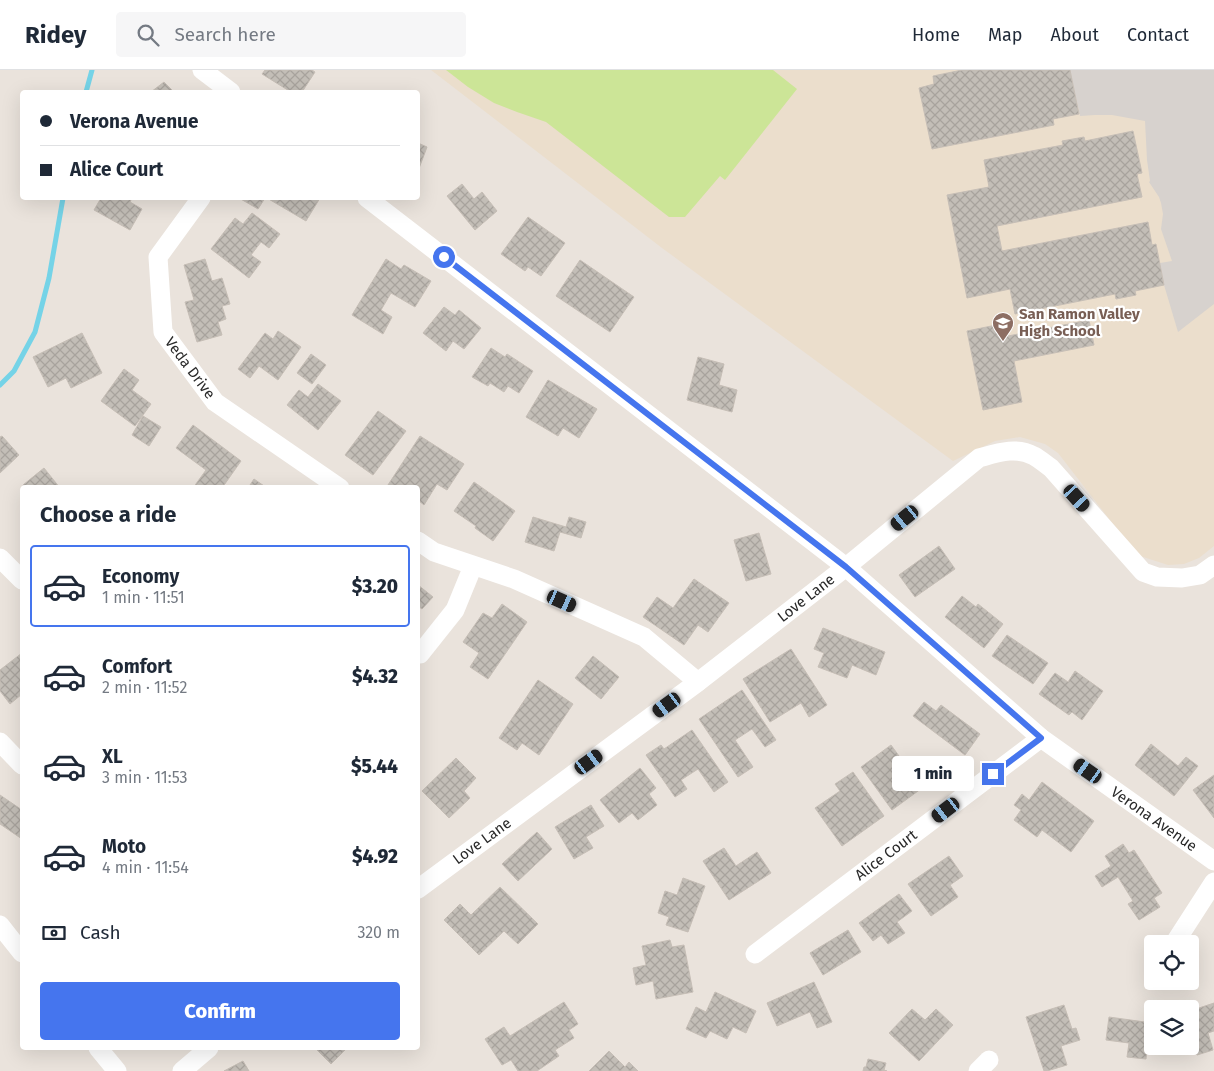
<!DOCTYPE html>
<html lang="en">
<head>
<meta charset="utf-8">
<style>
	body { margin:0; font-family:"Fira Sans",sans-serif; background:#f6f6f7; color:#1f2937; height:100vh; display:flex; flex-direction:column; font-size:19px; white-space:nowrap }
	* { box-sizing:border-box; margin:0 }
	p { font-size:16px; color:#747a83 }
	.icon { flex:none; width:28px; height:28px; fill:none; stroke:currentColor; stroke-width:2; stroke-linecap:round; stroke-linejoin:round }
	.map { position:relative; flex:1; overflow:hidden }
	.panel { position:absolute; left:20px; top:415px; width:400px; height:565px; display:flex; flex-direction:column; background:#fff; border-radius:5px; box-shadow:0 5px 20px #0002 }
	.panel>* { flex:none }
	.hud { position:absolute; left:20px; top:20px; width:400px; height:110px; border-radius:5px; box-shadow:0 5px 20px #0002; display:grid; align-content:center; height:110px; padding:0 20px; background:#fff }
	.buttons { position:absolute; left:1144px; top:865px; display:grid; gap:10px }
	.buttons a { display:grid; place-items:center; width:55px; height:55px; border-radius:5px; background:#fff; box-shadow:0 5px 20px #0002; font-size:25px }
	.end { position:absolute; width:22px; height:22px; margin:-11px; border:6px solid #4575ee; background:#fff; box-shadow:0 0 0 2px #fff }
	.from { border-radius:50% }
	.bubble { position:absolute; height:35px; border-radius:5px; background:#fff; box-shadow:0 5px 20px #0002; font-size:16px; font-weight:800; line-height:35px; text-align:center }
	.car { position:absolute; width:15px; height:30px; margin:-15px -8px; border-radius:6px; box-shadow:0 0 4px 1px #0007; background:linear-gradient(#222 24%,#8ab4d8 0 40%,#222 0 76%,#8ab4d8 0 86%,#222 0) }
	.hud b { display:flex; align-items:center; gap:18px; height:48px; font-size:19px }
	.hud b+b { border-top:1px solid #e0e1e3 }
	.hud i { width:12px; height:12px; background:#1f2937 }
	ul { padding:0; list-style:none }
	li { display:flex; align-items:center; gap:15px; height:82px; margin:0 10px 8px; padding:0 10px; border:2px solid transparent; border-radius:5px }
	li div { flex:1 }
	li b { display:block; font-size:19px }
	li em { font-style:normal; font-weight:800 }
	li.selected { border-color:#4575ee }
	li>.icon { width:45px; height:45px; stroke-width:1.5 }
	h2 { padding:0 20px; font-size:22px; line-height:60px }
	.pay { display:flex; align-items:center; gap:12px; height:55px; padding:0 20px; font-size:19px }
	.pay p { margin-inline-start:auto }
	.primary-button { display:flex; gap:10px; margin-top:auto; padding:10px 20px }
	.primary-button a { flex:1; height:58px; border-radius:5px; background:#4575ee; color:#fff; font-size:20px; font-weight:800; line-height:58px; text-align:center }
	header { display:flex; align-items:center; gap:30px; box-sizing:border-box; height:70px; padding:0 25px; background:#fff; border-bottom:1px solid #e0e1e3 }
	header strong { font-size:24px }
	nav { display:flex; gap:28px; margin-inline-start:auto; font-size:18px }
	.search { width:350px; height:45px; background:#f6f6f7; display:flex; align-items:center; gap:12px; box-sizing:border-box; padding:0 18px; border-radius:5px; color:#747a83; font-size:19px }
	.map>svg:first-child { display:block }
</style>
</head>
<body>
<header>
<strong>Ridey</strong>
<div class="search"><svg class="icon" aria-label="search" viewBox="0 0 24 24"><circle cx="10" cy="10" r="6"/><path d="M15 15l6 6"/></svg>Search here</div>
<nav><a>Home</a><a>Map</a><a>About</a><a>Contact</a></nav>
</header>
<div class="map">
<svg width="1214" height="1001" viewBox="0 0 1214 1001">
	<defs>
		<pattern id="building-cross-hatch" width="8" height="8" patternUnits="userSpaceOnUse" patternTransform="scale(1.25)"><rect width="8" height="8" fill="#c3beb7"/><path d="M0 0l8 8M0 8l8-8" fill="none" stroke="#a8a39d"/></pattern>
	</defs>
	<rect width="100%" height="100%" fill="#eae3dc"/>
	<polygon fill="#ebdecc" points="431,0 1214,0 1214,476 1199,488 1184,494 1168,495 1137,485 1058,383 1045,374 1020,367 995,371 953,391 662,178"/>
	<polygon fill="#cce597" points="446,0 773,0 797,19 725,110 720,106 685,147 669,147 546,52 517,42 494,33 468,17"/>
	<polygon fill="#d7d2ce" points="1070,0 1214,0 1214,234 1178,262 1164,215 1160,193 1172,191 1161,159 1163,144 1161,133 1159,127 1149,112 1150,111 1147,90 1145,51 1112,45 1095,45 1080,46"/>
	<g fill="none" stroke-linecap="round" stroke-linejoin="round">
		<g stroke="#75d3e7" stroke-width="5">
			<polyline points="86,22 92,0"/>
			<polyline points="0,315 14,301 35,262 49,208 63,128"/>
		</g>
	</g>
	<g fill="url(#building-cross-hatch)" stroke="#c6beb6">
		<polygon points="265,0 312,0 315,2 302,22 291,22 262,4"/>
		<polygon points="962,0 1070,0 1079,44 1053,49 1054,55 932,79 919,18 934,14 933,6"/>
		<polygon points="164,12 174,22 151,22"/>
		<polygon points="1133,61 1142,103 1137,104 1142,127 997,156 1002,181 1148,152 1152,175 1156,174 1164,215 1135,221 1136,225 1116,229 1115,224 1015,244 1010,219 967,228 947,125 989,117 984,90 1063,75 1062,71 1084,67 1085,71"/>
		<polygon points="418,73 427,77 418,101"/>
		<polygon points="462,114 474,129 482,122 497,141 475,160 447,126"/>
		<polygon points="101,128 132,128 130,132 142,139 130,160 94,140"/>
		<polygon points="239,128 265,128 258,139"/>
		<polygon points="267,128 320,128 306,151"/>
		<polygon points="252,143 280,164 269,178 261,172 251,185 261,192 249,208 211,179 235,148 243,154"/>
		<polygon points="528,147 565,173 541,206 528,197 525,201 501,184"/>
		<polygon points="205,189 212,211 222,208 230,234 222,236 226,249 218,252 222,265 197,272 185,232 194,230 184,195"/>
		<polygon points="386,189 401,199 404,195 431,211 415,237 391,223 381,240 392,247 383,264 352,245"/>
		<polygon points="580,190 634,227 610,262 556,226"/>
		<polygon points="444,237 455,245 459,240 481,258 464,279 453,271 446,281 423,263"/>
		<polygon points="1089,250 1094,275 1014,291 1022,332 983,340 967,261 1006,253 1008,266"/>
		<polygon points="278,261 301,277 278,310 259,296 250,308 238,299 265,263 273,269"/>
		<polygon points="82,263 102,303 71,318 66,308 48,317 33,287"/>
		<polygon points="491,278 505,287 507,284 533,301 519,323 508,316 504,322 490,313 488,316 472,307"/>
		<polygon points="311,284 326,295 312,314 297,303"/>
		<polygon points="698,287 724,294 719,315 737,320 732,342 687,330"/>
		<polygon points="124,299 139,310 132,320 151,334 135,356 101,331"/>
		<polygon points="548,310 597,339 579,368 563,358 558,366 526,347"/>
		<polygon points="318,314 341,331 318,360 287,335 299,320 308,327"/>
		<polygon points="378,341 406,361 373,405 345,385"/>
		<polygon points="143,346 161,357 149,376 132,365"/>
		<polygon points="193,355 241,391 222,418 193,418 206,400 176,378"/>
		<polygon points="2,366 19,385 0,403 0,367"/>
		<polygon points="420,366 464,394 447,420 437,414 424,435 418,430 418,418 386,418"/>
		<polygon points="44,398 60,418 25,418 23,415"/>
		<polygon points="254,409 267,418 248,418"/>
		<polygon points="474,412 515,441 493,471 475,458 476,456 454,441"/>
		<polygon points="533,447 566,457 569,447 586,452 581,468 560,462 554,481 525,472"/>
		<polygon points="759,463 771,504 746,511 734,470"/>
		<polygon points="939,476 955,499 915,527 899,505"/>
		<polygon points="694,509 729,533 708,562 698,555 684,575 643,547 657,527 673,538"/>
		<polygon points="418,515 433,527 422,539 418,536"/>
		<polygon points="962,526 976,537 978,534 1003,554 984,578 945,547"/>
		<polygon points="502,534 527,552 488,609 470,597 479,583 463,572 483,543 492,548"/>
		<polygon points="823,558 885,582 876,605 852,595 847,608 818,597 824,583 814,579"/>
		<polygon points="1007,565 1048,593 1033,614 992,586"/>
		<polygon points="791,579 827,635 809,647 801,633 770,652 743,609"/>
		<polygon points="22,583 22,624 10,634 0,621 0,600"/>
		<polygon points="593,586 619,607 601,629 575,608"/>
		<polygon points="1075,601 1103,621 1082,650 1072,642 1069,645 1039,624 1055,603 1068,612"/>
		<polygon points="538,610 573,634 539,685 522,673 517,680 499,668"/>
		<polygon points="742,620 776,670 765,677 752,659 735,670 753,697 738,707 699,649"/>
		<polygon points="924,632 936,641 941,635 980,664 965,685 913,646"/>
		<polygon points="692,660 728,712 714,722 698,699 681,710 687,719 675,727 646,685 661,675 664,679"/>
		<polygon points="1151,674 1178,696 1186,687 1198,696 1174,726 1135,695"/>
		<polygon points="891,675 907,697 918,690 933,710 892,740 861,697"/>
		<polygon points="456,688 476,708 464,721 470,728 449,748 422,721"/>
		<polygon points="640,698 656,718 649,724 657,735 638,750 632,743 619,753 600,730"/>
		<polygon points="853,702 884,746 842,776 815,738 840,721 835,714"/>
		<polygon points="1214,705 1214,748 1193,720"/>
		<polygon points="1042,712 1094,751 1071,782 1042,760 1037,767 1014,750 1021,740 1014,735 1022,724 1029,730"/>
		<polygon points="0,725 22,740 22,769 0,754"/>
		<polygon points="591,735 604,756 586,767 593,778 574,789 555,757"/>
		<polygon points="537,762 552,779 518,811 502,794"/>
		<polygon points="1123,774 1129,783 1134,780 1162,823 1154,828 1160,837 1139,850 1128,834 1133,831 1118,807 1102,817 1095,806 1111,796 1105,786"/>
		<polygon points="724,778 736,796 757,782 771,803 729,830 703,791"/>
		<polygon points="949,786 963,806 950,815 958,827 931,846 908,814"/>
		<polygon points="683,808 705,816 688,862 666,855 669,847 658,843 665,821 677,825"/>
		<polygon points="500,817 538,854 518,874 504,861 479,885 444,850 460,834 471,845"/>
		<polygon points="899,824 912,841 897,852 905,863 888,874 881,865 873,871 859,853"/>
		<polygon points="848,860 861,882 823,905 810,883"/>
		<polygon points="670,870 672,877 684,875 693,922 656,929 653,911 636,915 633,898 646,895 642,876"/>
		<polygon points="814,912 832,952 817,958 810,942 777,956 767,933"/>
		<polygon points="715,922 756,941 746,963 733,957 727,969 710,961 706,968 686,959 696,937 706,942"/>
		<polygon points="564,932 578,954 569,960 574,968 555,980 559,986 537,1001 518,1001 511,990 502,995 485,969 504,957 510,966"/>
		<polygon points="1214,933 1214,961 1208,963 1213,980 1197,985 1190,963 1190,941"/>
		<polygon points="1064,935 1072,959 1076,958 1080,970 1061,976 1067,995 1047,1001 1044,1001 1026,947"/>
		<polygon points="912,939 925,950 936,939 953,955 919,991 889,963"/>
		<polygon points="1109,947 1152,953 1152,976 1159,976 1159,980 1147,978 1146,989 1127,987 1129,973 1106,970"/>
		<polygon points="315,978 347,978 331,994"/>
		<polygon points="609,981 625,997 629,992 638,1001 589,1001"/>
		<polygon points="868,989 886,993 884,1000 887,1001 863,1001 864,997 866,997"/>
		<polygon points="243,991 249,1001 224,1001"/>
	</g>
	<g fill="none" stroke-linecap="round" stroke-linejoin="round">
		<g stroke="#fff" stroke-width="19">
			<polyline points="202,0 231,22"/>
			<polyline points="201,128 158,187 163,262 215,332 340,418"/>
			<polyline points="367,128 846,497 1041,668 1214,791"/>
			<polyline points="418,471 434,482 514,509 644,567 698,612"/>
			<polyline points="0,488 22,510"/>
			<polyline points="418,584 420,584 455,540 473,496"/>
			<polyline points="0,672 22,695"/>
			<path d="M418 819 698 612 846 497 979 388C997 383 1016 376 1034 386 1040 389 1045 394 1051 398L1143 502 1157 507 1182 508 1200 505 1214 495"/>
			<polyline points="0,855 22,883"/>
			<polyline points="1174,874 1214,812"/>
			<polyline points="755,884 1041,668"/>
			<polyline points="98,978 117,1001"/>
			<polyline points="182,1001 209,978"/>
			<polyline points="978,1001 989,990"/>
		</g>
	</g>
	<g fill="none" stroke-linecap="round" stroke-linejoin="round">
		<polyline stroke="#4575ee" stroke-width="6" points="444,187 846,497 1041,668 993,704"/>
	</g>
	<defs>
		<g id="school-pin" transform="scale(1.125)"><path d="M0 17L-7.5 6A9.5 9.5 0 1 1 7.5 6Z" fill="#8d6e63" stroke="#fff"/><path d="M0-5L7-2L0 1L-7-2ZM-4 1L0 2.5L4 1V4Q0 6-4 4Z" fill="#fff"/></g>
	</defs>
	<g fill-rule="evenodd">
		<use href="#school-pin" x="1003" y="253"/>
	</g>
	<g text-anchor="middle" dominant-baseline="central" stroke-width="4.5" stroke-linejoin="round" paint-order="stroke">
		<g font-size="15" font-weight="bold" fill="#785e54" stroke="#fff" text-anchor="start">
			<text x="1019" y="244">San Ramon Valley<tspan x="1019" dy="17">High School</tspan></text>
		</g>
		<g font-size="15" fill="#292929" stroke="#fff">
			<text transform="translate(190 298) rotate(53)">Veda Drive</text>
			<text transform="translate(806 528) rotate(-38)">Love Lane</text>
			<text transform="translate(1154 749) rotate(35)">Verona Avenue</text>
			<text transform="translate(482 771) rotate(-36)">Love Lane</text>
			<text transform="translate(886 785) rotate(-37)">Alice Court</text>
		</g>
	</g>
</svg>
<div class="buttons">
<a><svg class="icon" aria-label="locate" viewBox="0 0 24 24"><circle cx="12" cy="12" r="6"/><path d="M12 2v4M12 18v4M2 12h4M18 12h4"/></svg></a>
<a><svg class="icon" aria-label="layers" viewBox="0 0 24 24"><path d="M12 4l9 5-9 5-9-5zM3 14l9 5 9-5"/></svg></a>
</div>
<i class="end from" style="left:444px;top:187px"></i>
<i class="end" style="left:993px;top:704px"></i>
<div class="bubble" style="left:892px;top:686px;width:82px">1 min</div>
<i class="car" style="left:1077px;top:428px;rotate:138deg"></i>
<i class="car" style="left:905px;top:448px;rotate:231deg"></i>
<i class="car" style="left:562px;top:531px;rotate:114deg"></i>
<i class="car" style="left:667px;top:635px;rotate:234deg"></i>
<i class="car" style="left:589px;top:692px;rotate:54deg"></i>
<i class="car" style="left:1088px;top:701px;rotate:305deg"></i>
<i class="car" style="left:946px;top:740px;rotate:233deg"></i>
<div class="hud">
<b><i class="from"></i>Verona Avenue</b>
<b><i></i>Alice Court</b>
</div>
<section class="panel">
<h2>Choose a ride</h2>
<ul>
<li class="selected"><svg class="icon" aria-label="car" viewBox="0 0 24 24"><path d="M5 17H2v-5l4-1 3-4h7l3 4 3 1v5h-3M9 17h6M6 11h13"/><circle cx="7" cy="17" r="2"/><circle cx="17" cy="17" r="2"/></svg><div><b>Economy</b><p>1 min · 11:51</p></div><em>$3.20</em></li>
<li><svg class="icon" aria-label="car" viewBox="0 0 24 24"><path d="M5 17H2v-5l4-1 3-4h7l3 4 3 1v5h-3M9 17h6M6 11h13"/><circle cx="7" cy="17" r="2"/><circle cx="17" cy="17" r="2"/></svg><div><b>Comfort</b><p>2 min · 11:52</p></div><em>$4.32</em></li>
<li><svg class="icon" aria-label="car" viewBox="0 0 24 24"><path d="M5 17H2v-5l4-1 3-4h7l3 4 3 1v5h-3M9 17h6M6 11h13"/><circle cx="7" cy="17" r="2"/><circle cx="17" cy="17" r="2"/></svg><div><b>XL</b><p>3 min · 11:53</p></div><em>$5.44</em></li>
<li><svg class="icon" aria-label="car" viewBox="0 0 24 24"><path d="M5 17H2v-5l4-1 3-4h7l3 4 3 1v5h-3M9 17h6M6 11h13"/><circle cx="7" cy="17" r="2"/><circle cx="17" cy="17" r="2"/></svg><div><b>Moto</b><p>4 min · 11:54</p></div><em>$4.92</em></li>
</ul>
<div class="pay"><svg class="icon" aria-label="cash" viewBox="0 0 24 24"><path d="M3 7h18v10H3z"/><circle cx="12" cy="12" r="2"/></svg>Cash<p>320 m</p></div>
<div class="primary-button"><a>Confirm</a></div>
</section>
</div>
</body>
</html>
